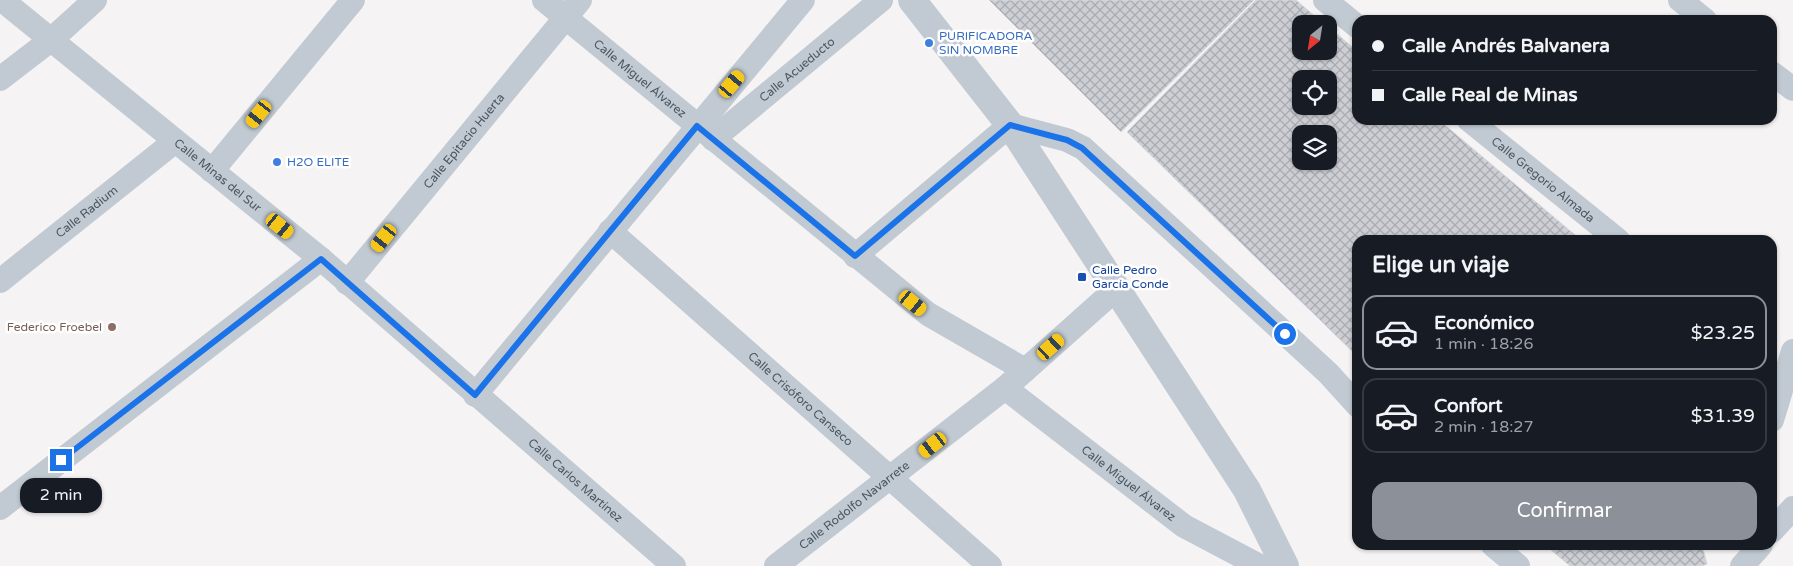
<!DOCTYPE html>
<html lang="es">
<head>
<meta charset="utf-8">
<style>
	body { margin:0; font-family:"Varela Round",sans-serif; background:#20242c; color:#f1f3f6; height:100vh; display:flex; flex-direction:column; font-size:19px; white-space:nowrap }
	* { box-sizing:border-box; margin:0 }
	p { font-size:16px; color:#9ea1a6 }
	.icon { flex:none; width:28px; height:28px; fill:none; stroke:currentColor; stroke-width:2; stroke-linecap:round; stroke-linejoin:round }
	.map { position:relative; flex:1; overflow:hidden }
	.drawer { position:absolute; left:1352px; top:235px; width:425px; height:315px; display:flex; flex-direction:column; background:#171b24; border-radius:15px; box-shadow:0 1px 4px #0004 }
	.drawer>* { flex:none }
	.top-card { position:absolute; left:1352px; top:15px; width:425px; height:110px; border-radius:15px; box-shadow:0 1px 4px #0004; display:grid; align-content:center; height:110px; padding:0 20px; background:#171b24 }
	.needle { width:32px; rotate:210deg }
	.controls { position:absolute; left:1292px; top:15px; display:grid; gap:10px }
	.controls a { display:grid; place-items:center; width:45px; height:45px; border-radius:10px; background:#171b24; box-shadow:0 1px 4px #0004; font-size:25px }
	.end { position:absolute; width:22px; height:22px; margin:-11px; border:6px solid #1a73e8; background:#fff; box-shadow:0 0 0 2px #fff }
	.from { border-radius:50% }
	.bubble { position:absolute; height:35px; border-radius:15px; background:#171b24; box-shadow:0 1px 4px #0004; font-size:16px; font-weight:600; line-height:35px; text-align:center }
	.car { position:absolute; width:15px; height:30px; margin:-15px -8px; border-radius:6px; box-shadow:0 0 4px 1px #0007; background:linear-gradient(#f5c518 24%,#345 0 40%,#f5c518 0 76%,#345 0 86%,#f5c518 0) }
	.top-card b { display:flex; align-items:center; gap:18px; height:48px; font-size:19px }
	.top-card b+b { border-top:1px solid #363941 }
	.top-card i { width:12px; height:12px; background:#f1f3f6 }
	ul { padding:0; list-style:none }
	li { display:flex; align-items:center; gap:15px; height:75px; margin:0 10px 8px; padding:0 10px; border:2px solid #363941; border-radius:15px }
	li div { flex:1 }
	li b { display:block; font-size:19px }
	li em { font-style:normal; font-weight:600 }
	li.on { border-color:#8c9099 }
	li>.icon { width:45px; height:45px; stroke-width:1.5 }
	h2 { padding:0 20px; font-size:22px; line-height:60px }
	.button { display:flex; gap:10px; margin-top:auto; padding:10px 20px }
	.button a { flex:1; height:58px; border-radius:15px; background:#8c9099; color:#fff; font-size:20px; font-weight:600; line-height:58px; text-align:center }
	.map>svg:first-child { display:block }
</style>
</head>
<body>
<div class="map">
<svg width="1793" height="566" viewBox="0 0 1793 566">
	<defs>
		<pattern id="building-cross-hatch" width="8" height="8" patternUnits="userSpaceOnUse" patternTransform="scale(1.25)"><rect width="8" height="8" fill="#cdcfd5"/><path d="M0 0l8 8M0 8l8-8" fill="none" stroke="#a8abb0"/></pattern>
	</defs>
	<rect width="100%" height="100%" fill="#f5f3f3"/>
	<g fill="url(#building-cross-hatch)" stroke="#d7d9de" fill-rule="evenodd">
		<polygon points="989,0 1254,0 1121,132"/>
		<path d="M1256 0H1296L1324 24H1301V51H1329V27L1358 52V120H1439L1581 240H1358V357L1127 132ZM1301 79H1329V106H1301ZM1301 134H1329V161H1301Z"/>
		<polygon points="1545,545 1702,545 1707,564 1702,566 1570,566"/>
	</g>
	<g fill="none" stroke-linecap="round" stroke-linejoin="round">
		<g stroke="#c1cad2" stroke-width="24">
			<path id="s1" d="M2 0 321 259 674 566"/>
			<path id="s2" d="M544 0 928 314 1025 370"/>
			<polyline points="1325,0 1358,27"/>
			<polyline points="1680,0 1705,20"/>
			<polyline points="1772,73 1793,89"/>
			<polyline points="0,79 52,39 95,0"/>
			<path id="s3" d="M1469 120 1618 240"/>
			<path id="s4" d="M713 139 881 0"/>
			<polyline points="212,171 353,0"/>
			<path id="s5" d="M610 231 990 566"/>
			<polyline points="855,256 1010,125 1067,140 1083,148 1328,373 1358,406"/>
			<path id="s6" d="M0 281 174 142"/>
			<path id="s7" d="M347 283 580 0"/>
			<path id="s8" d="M1005 388 1184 526 1260 566"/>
			<polyline points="475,395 803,0"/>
			<polyline points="1772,420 1793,351"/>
			<polyline points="0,508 321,259"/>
			<polyline points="1772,531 1793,508"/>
			<polyline points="1493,545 1518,566"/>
			<path id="s9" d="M776 566 1005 388 1115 290"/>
			<polyline points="1742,566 1761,545"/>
		</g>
		<polyline stroke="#c1cad2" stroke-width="28" points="912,0 1010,125 1247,490 1285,566"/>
	</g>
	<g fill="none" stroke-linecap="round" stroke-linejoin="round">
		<polyline stroke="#1a73e8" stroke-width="6" points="61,460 321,259 475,395 697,126 855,256 1010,125 1067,140 1082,148 1285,334"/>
	</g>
	<g fill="#3f7fe0" stroke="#fff" stroke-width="2">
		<circle cx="929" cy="43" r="5"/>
		<circle cx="277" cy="162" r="5"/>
	</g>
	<rect fill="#1a4fb4" stroke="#fff" stroke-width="2" x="1077" y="272" width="10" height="10" rx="2.5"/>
	<circle fill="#8d6e63" stroke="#fff" stroke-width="2" cx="112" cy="327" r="5"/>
	<g text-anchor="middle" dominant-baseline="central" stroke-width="5" stroke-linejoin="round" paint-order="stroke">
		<g font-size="12" fill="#366cbe" stroke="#fff" text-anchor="start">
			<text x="939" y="36">PURIFICADORA<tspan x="939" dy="14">SIN NOMBRE</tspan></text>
			<text x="287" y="162">H2O ELITE</text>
		</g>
		<g font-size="12" fill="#4a5661" stroke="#fff">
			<text stroke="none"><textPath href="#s4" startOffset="109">Calle Acueducto</textPath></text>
			<text stroke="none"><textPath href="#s2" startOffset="124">Calle Miguel Álvarez</textPath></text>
			<text stroke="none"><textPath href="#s7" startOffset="184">Calle Epitacio Huerta</textPath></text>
			<text stroke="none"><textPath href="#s1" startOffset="278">Calle Minas del Sur</textPath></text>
			<text stroke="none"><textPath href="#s3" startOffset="95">Calle Gregorio Almada</textPath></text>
			<text stroke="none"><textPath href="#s6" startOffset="111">Calle Radium</textPath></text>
			<text stroke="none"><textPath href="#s5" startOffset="254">Calle Crisóforo Canseco</textPath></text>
			<text stroke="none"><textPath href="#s1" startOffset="748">Calle Carlos Martínez</textPath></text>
			<text stroke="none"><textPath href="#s8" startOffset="156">Calle Miguel Álvarez</textPath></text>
			<text stroke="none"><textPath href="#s9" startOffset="99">Calle Rodolfo Navarrete</textPath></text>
		</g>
		<g font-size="12" fill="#164399" stroke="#fff" text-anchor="start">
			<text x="1092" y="270">Calle Pedro<tspan x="1092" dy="14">García Conde</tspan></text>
		</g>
		<g font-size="12" fill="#785e54" stroke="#fff" text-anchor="end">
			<text x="102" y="327">Federico Froebel</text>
		</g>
	</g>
</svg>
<div class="controls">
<a><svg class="needle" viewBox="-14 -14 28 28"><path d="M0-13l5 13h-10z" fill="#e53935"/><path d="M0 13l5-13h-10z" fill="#9ea1a6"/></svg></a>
<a><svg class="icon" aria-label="locate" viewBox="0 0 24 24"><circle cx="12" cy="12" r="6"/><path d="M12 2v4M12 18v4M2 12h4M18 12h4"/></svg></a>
<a><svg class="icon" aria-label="layers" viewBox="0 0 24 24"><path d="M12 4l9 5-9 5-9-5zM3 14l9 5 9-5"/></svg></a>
</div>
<i class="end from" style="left:1285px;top:334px"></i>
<i class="end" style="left:61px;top:460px"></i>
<div class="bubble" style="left:20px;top:478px;width:82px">2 min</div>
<i class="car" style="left:732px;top:84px;rotate:40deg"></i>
<i class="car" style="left:259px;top:114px;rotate:219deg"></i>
<i class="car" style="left:280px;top:226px;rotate:129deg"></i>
<i class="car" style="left:384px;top:238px;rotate:219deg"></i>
<i class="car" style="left:913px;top:303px;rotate:129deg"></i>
<i class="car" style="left:1051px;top:347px;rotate:48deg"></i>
<i class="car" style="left:933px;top:445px;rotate:232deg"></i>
<div class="top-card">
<b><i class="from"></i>Calle Andrés Balvanera</b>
<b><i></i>Calle Real de Minas</b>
</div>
<section class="drawer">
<h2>Elige un viaje</h2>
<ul>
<li class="on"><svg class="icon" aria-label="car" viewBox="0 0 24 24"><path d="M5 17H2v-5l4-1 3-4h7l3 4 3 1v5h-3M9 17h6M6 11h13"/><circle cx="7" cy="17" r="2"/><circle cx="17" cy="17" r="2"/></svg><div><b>Económico</b><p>1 min · 18:26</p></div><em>$23.25</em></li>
<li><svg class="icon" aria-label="car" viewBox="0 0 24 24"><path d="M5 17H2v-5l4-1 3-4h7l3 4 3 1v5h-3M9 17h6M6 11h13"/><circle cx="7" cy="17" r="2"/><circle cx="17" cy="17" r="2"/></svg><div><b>Confort</b><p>2 min · 18:27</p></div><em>$31.39</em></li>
</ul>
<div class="button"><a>Confirmar</a></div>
</section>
</div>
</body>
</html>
